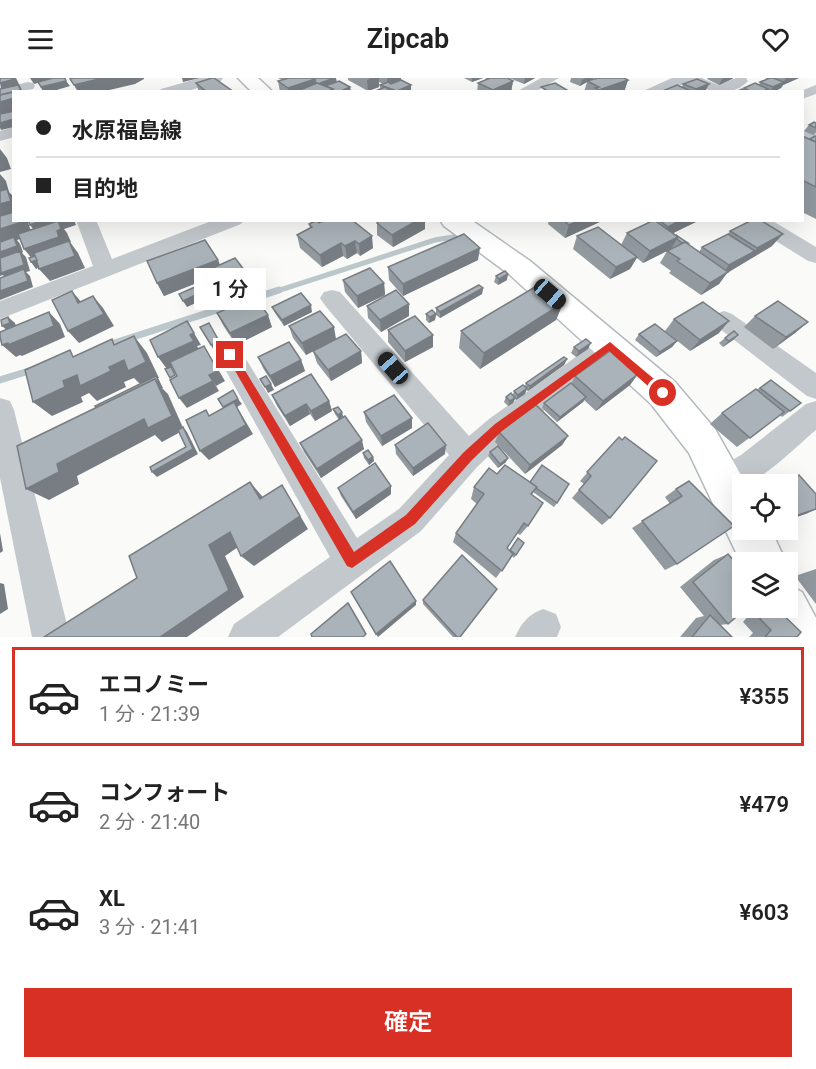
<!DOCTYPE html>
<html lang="ja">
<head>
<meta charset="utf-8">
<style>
	body { margin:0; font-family:Roboto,"Noto Sans JP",sans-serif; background:#f6f6f6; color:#222; height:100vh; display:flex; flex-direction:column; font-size:22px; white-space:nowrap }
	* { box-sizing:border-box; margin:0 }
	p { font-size:20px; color:#767676 }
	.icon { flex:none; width:33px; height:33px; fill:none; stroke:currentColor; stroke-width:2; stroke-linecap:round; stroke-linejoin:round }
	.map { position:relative; height:559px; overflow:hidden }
	.side { display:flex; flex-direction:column; background:#fff; flex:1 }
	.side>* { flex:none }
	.banner { position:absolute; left:12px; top:12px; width:792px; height:132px; border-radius:0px; box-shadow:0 6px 24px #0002; display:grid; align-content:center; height:132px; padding:0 24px; background:#fff }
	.fabs { position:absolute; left:732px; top:396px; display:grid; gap:12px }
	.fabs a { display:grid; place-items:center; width:66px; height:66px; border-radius:0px; background:#fff; box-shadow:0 6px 24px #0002; font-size:30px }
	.end { position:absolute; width:27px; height:27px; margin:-14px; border:8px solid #d93025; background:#fff; box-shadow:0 0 0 3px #fff }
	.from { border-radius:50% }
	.bubble { position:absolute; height:42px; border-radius:0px; background:#fff; box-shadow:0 6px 24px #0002; font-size:20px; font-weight:600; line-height:42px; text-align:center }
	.car { position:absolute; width:18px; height:36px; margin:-18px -9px; border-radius:8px; box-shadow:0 0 4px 2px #0007; background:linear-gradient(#222 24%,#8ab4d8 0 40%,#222 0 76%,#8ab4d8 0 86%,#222 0) }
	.banner b { display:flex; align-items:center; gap:21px; height:57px; font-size:22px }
	.banner b+b { border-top:2px solid #e0e0e0 }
	.banner i { width:15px; height:15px; background:#222 }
	ul { padding:10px 0 0; list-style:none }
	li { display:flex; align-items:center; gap:18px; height:99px; margin:0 12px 9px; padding:0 12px; border:3px solid transparent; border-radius:0px }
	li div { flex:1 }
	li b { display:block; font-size:22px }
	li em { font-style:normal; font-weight:600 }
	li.selected { border-color:#d93025 }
	li>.icon { width:54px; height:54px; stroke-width:1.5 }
	.action { display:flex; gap:12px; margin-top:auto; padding:12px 24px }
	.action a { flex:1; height:69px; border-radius:0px; background:#d93025; color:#fff; font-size:24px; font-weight:600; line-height:69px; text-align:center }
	header { display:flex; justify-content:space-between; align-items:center; height:78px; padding:0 24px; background:#fff; font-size:27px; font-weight:600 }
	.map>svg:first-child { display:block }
</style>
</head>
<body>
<header><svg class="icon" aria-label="menu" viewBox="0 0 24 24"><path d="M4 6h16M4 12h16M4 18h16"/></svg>Zipcab<svg class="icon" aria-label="heart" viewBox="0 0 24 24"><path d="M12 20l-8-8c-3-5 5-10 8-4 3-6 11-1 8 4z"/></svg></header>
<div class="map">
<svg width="816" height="559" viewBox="0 0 816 559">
	<rect width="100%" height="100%" fill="#fafaf8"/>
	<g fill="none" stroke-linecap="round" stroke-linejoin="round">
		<polyline stroke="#bbc7cb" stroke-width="5" points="274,214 435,162 459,158"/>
		<g stroke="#bbc7cb" stroke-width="7">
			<polyline points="108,267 279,212"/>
			<polyline points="0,302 32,292"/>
		</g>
		<g stroke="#b3babf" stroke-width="3">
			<g id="secondary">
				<polygon points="238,0 258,0 273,14 252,14"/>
				<polygon points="440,142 471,142 530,183 675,304 715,351 746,406 742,406 742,452 771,452 786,484 742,484 742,487 689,375 651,326 510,197 444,148"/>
				<polygon points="788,507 802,514 816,540 816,559 775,559 763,530 788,530"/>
			</g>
		</g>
		<g fill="#c3c8cc" fill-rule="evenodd">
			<polygon points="200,0 223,0 221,3 184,14 159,14 161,11"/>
			<polygon points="541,0 559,0 535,14 516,14"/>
			<path d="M672 0H702L718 7 736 0H746L748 3C731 21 707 13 688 4L663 14H641Z"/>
			<polygon points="28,4 33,5 35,8 33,11 14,14 14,16 0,19 0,11"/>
			<polygon points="816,7 816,16 802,21 802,14 798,14"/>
			<polygon points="14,49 14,59 0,63 0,53"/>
			<polygon points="802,51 816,56 816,67 802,62"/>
			<polygon points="76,142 96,142 112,181 214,142 244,142 241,146 0,241 0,223 93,188"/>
			<polygon points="746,142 771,142 816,169 816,185 808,183 749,146"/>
			<polygon points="332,212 340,214 469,358 489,341 601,261 610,258 619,261 623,268 619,275 509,359 478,388 421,453 278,559 228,559 234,546 330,479 221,284 217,277 221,270 230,267 239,270 357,460 399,431 449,377 324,226 320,220 324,214"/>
			<polygon points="724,233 732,236 816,295 816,321 807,318 716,248 712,242 716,236"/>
			<polygon points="0,320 10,323 14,332 70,559 32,559 0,400"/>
			<path d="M816 323V352C801 364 760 406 742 406V410L724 419 713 415 709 404 713 393 741 377 806 326Z"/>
			<path d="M543 531 556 536 561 549 557 559H515C522 544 528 537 543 531Z"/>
		</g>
		<use href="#secondary" fill="#fff" fill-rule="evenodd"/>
	</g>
	<g fill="#929a9f">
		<polygon points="278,0 336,0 336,4 350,9 351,14 280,14 278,3 282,2"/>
		<polygon points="348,0 401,0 401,2 411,7 411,13 373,14 380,11 380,7 383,6 379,4 379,9 368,13 348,2"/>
		<polygon points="464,0 483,0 472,4"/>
		<polygon points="486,0 535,0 524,6 509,0 513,3 511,14 477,14 478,5 485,2"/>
		<polygon points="571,0 594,0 591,2 628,2 624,14 584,14 587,4 580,8 570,4"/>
		<polygon points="708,0 733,0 732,1 719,7 707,1"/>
		<polygon points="765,0 799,0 783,7 781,10 773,14 736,14 743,11 744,10 759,7 760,4 767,1"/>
		<polygon points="196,5 231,12 231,14 199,14"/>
		<polygon points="683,6 706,12 702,14 664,14 665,12 682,9"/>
		<polygon points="816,45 816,55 813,57 804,53 809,47"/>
		<polygon points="802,58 810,61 816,59 816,141 802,134"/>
		<polygon points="308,142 352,142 373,170 360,178 357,175 347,181 343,178 322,189 300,170 297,157 310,150 309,146 311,145"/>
		<polygon points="381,142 425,142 425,151 393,169 377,157 377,145"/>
		<polygon points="549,142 604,142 565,160 548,146"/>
		<polygon points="649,142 700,142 673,155 688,165 687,166 699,174 702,169 728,156 730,153 772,168 727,195 719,206 701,217 669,195 671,193 660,185 667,173 643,185 637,180 630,191 610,201 573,171 577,158 621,167 627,155 647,146"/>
		<polygon points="160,178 220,187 249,206 221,218 209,200 164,218 157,205"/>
		<polygon points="478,182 403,218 389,202 388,189"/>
		<polygon points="496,198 507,202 498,207 494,204"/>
		<polygon points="343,202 384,205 385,217 358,230 345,214"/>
		<polygon points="483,210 482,216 440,240 436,237 435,242 429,245 426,242 426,236 436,236 436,230"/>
		<polygon points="563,225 556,242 480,291 459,270 461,253"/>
		<polygon points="409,226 409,238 381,254 368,240 367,228"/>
		<polygon points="242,229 272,249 236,267 223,247 217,235"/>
		<polygon points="272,229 312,234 284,248 275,235"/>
		<polygon points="755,238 808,244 795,255 773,271 744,249"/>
		<polygon points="674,241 719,255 690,273 665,253"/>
		<polygon points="289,248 336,261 306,277 293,260"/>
		<polygon points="388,252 433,257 433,269 405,284 388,264"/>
		<polygon points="639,256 677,263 672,269 656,279 635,262"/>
		<polygon points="738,257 733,262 723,269 719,265 725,260"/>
		<polygon points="574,269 588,271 576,279 571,275"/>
		<polygon points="313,273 361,273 362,285 331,303 317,285"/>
		<polygon points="258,279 301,282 305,293 275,309 263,290"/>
		<polygon points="567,281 564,287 528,313 526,312 525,316 516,322 515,321 513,325 508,328 504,324 506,319 513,317 514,313 525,308 526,305"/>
		<polygon points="638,296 630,307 596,333 584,322 583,324 557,344 542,330 544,325 571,306 575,298"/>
		<polygon points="771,302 801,325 782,339 780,337 737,369 710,346 722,335"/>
		<polygon points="272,317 329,323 332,333 315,343 310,336 290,348 277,328"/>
		<polygon points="333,331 342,334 343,339 364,371 321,400 304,374 300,365 339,342 335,336"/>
		<polygon points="364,334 412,350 382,368 366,344"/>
		<polygon points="499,354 568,358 562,367 525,396 495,364"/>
		<polygon points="619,359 610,440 602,447 572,420 584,406 580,403"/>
		<polygon points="395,367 445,376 413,398 396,376"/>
		<polygon points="490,374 506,384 498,390 488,378"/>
		<polygon points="363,375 373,379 374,383 369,387 364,380"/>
		<polygon points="505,387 557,425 554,429 533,414 532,417 528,448 520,457 517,455 507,470 509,473 518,460 516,477 514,480 512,478 496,500 453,464 456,455 477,426 471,421 474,409 497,396"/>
		<polygon points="788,406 808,435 788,442"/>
		<polygon points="338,410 391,416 356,441 341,418"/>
		<polygon points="676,411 734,448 677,486 665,492 632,450 670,426 665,419"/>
		<polygon points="728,476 728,546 720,547 732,559 680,559 696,540 704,538 680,509 714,482"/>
		<polygon points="816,491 816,526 795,498"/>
		<polygon points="423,522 460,559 453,559 423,526"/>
		<polygon points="755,530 776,530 797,559 749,559 753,555 743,544"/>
	</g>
	<g fill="#777d82">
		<polygon points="16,0 23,14 1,11 0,5"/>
		<polygon points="30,0 58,0 34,6"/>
		<polygon points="103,0 144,0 144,1 135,6 101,14 78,14 74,7"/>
		<polygon points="182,0 200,0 183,4"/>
		<polygon points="334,0 336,0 337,5 318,12 317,6"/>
		<polygon points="371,0 379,0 379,9 368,13 367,2"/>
		<polygon points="387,0 401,0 401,2 387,8"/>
		<polygon points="472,0 483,0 472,4"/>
		<polygon points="505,0 509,0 509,5 513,3 511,14 492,14 493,12"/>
		<polygon points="525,0 535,0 524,6"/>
		<polygon points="586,0 594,0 588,3 587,3 587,4 580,8 582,2"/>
		<polygon points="724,0 733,0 732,1 719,7 722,1"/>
		<polygon points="786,0 799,0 783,7 781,10 773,14 770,14 773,9 783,5"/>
		<polygon points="315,1 317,12 314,14 289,14 288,10"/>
		<polygon points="628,2 624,14 598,14 599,12"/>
		<polygon points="66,3 70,8 50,14 43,14 41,9"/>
		<polygon points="709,6 706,12 702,14 694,14 696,11"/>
		<polygon points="411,7 411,13 397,14 397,13"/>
		<polygon points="350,9 351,14 339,14"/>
		<polygon points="14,14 14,34 2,38 0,35 0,24"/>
		<polygon points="14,41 14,49 1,52 0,50 0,45"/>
		<polygon points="0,71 7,80 11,91 0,94"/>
		<polygon points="0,96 6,103 9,114 14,119 14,138 0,142"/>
		<polygon points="22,142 27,142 28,144 32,157 17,162 20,166 23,174 22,175 26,179 30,193 26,194 30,198 33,209 0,222 0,213 7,202 3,197 0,198 0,151"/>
		<polygon points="43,142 74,142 76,147 64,151 67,155 71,164 70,164 78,175 85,190 50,203 39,191 42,188 36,191 31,184 34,183 24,171 40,159 30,147"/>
		<polygon points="418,142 425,142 425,151 393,169 392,157"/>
		<polygon points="581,142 604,142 565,160 569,147"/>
		<polygon points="681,142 700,142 661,161 668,149"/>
		<polygon points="783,156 772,168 727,195 719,206 701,217 710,205 720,199 729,187 755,173 757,170"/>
		<polygon points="372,158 373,170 360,178 359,166"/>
		<polygon points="678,159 671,171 643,185 650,173"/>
		<polygon points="355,163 357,175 347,181 345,168"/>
		<polygon points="341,165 343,178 322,189 320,177"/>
		<polygon points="480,170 478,182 403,218 403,206"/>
		<polygon points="637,179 630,191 610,201 616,189"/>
		<polygon points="218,182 223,194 206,193 209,200 164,218 157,205"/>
		<polygon points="245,193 249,206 221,218 215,206"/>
		<polygon points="508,196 507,202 498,207 499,201"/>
		<polygon points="384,205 385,217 358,230 357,218"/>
		<polygon points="483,210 482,216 440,240 440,234"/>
		<polygon points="208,211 211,218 187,229 183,223"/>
		<polygon points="72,213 82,225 78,225"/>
		<polygon points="93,218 103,230 114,248 79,265 68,253"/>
		<polygon points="563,225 556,242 480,291 484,275"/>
		<polygon points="409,226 409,238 381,254 380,242"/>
		<polygon points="311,227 312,234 284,248 282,242"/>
		<polygon points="49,234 60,246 65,259 22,278 20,277 16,279 2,267"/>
		<polygon points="436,236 435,242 429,245 430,239"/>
		<polygon points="268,237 272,249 236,267 230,255"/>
		<polygon points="8,239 15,245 17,251 9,254 2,248"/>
		<polygon points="187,243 201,267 197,268 201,274 167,291 158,279 190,257"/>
		<polygon points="729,243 719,255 690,273 700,262"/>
		<polygon points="808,244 795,255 773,271 786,259"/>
		<polygon points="334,249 336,261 306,277 302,265"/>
		<polygon points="433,257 433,269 405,284 405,273"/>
		<polygon points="738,257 733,262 723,269 729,263"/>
		<polygon points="134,258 147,275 159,300 158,300 163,310 162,310 168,316 184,352 162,364 155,357 77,398 79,406 49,422 26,411 57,386 142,308 134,300 124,304 126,309 97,323 89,315 81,319 83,324 52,338 33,324 63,303 77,297 109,289"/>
		<polygon points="219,263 222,269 214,273 211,267"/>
		<polygon points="677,263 672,269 656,279 660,274"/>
		<polygon points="591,265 588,271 576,279 579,273"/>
		<polygon points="204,268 225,303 216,308 209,297"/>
		<polygon points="361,273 362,285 331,303 328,292"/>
		<polygon points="567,281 564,287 528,313 530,308"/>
		<polygon points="301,282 305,293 275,309 270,298"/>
		<polygon points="638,296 630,307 596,333 603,323"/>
		<polygon points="213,303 219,313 187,330 179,320"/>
		<polygon points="271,306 274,312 268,315 265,309"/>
		<polygon points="527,310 525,316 516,322 518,317"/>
		<polygon points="586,319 583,324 557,344 560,339"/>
		<polygon points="515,320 513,325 508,328 510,323"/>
		<polygon points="238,321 242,326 237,329 253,356 209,382 200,373 246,347 223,329"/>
		<polygon points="329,323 332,333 315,343 311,333"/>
		<polygon points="306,326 310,336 290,348 285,338"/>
		<polygon points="342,334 343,339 339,342 338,337"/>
		<polygon points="412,340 412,350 382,368 381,358"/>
		<polygon points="183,349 187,354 198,376 157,399 152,394 193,371"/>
		<polygon points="568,358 562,367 525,396 530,387"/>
		<polygon points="362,362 364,371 321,400 317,391"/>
		<polygon points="446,367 445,376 413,398 413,390"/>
		<polygon points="373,379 374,383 369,387 368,382"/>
		<polygon points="508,380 506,384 498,390 500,386"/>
		<polygon points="250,404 262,418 271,435 260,421"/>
		<polygon points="282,407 308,451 254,488 241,478"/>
		<polygon points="391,408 391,416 356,441 353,434"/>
		<polygon points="816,431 808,435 788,442 795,438"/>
		<polygon points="230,454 244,465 225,478 244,519 187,559 160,559 209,467"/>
		<polygon points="0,455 3,473 0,475"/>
		<polygon points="0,505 4,506 8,531 0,536"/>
		<polygon points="416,523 416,527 378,559 376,556"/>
	</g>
	<g fill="#aab3b9" stroke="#777d82" stroke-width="1.5">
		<polygon points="0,0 15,0 15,1 0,5"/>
		<polygon points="53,0 65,0 66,3 41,9 38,4"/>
		<polygon points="73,0 103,0 74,7 70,1"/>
		<polygon points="212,0 214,0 231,12 227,14 207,14 196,5"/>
		<polygon points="289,0 314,0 315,1 288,10 278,3"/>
		<polygon points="314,0 334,0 318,6 316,6 315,1"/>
		<polygon points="490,0 507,0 513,3 493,12 478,5"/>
		<polygon points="598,0 624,0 628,2 599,12 595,10 599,9 587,3"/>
		<polygon points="770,0 773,0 784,4 773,9 760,4"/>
		<polygon points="697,1 709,6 696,11 683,6"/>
		<polygon points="401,2 411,7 397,13 380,7 388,4 391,6"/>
		<polygon points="339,3 350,9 339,14 333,14 333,11 325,8"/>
		<polygon points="317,5 333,11 326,14 295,14"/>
		<polygon points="555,5 567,12 561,14 549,14 541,9"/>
		<polygon points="755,5 768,11 761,14 752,14 744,10"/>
		<polygon points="18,7 21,12 0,17 0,11"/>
		<polygon points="677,7 691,13 669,14 665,12"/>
		<polygon points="385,9 393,14 373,14"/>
		<polygon points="742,11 749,14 736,14"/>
		<polygon points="14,14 14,20 0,24 0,17"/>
		<polygon points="14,33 14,41 0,45 0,36"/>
		<polygon points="814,44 816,45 816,50 809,47"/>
		<polygon points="802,58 816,64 816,109 802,102"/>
		<polygon points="815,58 816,59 816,64 810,61"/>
		<polygon points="7,111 11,123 0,126 0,113"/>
		<polygon points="14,134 14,142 22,142 22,144 0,151 0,138"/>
		<polygon points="28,142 43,142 30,147"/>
		<polygon points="325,142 352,142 372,158 359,166 355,163 345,168 341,165 320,177 297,157 312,149 309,146 316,143 319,145"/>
		<polygon points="381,142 418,142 392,157 377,145"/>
		<polygon points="563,142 581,142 569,147"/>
		<polygon points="654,142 678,159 650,173 627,155"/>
		<polygon points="659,142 681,142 668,149"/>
		<polygon points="752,142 760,142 783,156 757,170 730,153"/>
		<polygon points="58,143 61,151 57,153 59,159 24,171 18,156"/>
		<polygon points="598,149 637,179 616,189 577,158"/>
		<polygon points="464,156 480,170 403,206 388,189"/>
		<polygon points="728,156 755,173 729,187 702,169"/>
		<polygon points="676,157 688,165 686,165 685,164 682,165 677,161 678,159"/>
		<polygon points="14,159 17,168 0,174 0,164"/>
		<polygon points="205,162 218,182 157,205 147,183"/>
		<polygon points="69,163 75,178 39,191 34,175"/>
		<polygon points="685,164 728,194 710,205 677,183 680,181 667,173"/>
		<polygon points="20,173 24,187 1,195 0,180"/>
		<polygon points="35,178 37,182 31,184 29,180"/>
		<polygon points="235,180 245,193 215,206 206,193"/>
		<polygon points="370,190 384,205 357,218 343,202"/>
		<polygon points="24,191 28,203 0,213 0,200"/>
		<polygon points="505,193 508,196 499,201 496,198"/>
		<polygon points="204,205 208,211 183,223 179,216"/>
		<polygon points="540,206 563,225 484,275 461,253"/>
		<polygon points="479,207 483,210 440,234 436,230"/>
		<polygon points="396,212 409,226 380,242 367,228"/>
		<polygon points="72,213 78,225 93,218 104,236 68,253 52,222"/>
		<polygon points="301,215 311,227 282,242 272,229"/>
		<polygon points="257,222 268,237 230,255 217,235 240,225 242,229"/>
		<polygon points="778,223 808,244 786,259 755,238"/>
		<polygon points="703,224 729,243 700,262 674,241"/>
		<polygon points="432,232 436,236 430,239 426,236"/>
		<polygon points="320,233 334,249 302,265 289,248"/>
		<polygon points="49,234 54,248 8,267 8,265 2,267 0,259 0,254"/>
		<polygon points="415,238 433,257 405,273 388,252"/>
		<polygon points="8,239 10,245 2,248 1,242"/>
		<polygon points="187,243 194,255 190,257 194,263 158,279 150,262"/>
		<polygon points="209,245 219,263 211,267 200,249"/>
		<polygon points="655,246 677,263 660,274 639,256"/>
		<polygon points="734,253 738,257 729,263 725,260"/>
		<polygon points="346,256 361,273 328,292 313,273"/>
		<polygon points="134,258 146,284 128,293 124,282 109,289 111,293 80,308 77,297 63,303 65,309 33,324 25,292 70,272 73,279 112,261 114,267"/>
		<polygon points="586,261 591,265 579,273 574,269"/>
		<polygon points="289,264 301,282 270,298 258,279"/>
		<polygon points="204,268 218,293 209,297 213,303 179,320 170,302 177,298 170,284"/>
		<polygon points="610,273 638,296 603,323 575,298"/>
		<polygon points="564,279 567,281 530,308 526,305"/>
		<polygon points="171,289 175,297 170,300 165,291"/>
		<polygon points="311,296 329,323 311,333 306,326 285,338 272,317"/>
		<polygon points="156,298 159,304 158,305 155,301 96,330 95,328"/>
		<polygon points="266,298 271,306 265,309 260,301"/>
		<polygon points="155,301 172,338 148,350 144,341 57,386 59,394 26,411 17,368"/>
		<polygon points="771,302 801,325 790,333 760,310"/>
		<polygon points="571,305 586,319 560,339 544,325"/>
		<polygon points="523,307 527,310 518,317 514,313"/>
		<polygon points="756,311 784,334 750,360 722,335"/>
		<polygon points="233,312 238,321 223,329 218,321"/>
		<polygon points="511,315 515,320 510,323 506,319"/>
		<polygon points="394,317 412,340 381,358 364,334"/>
		<polygon points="234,324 246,347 200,373 186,342 206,332 209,338"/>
		<polygon points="536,327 568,358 530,387 499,354"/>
		<polygon points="338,329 342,334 338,337 333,331"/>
		<polygon points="345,338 362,362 317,391 300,365"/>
		<polygon points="428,345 446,367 413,390 395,367"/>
		<polygon points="183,349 193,371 152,394 150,389 186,369 178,352"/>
		<polygon points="619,359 622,362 625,359 657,383 610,440 579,412 591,398 587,394"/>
		<polygon points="498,368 508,380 500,386 490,374"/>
		<polygon points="368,372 373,379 368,382 363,375"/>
		<polygon points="375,385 391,408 353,434 338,410"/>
		<polygon points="505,387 537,409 531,416 543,425 528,448 524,445 507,470 513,476 502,493 456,455 484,416 474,409 489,390 497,396"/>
		<polygon points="542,387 569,406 557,425 536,410 537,409 530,404"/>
		<polygon points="799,397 816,416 816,431 795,438 788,428 788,406 772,406"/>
		<polygon points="689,403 734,448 677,486 642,443 682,418 676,411"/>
		<polygon points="250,404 260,421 282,407 300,438 241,478 230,454 209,467 229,512 160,559 44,559 137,500 129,478"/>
		<polygon points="518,460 524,465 516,477 510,472"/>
		<polygon points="728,476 742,492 742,530 747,530 728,546 693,504"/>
		<polygon points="462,477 497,511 460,559 457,559 423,522"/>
		<polygon points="390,483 416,523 376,556 351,514"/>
		<polygon points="348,525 366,556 363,559 312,559 311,556"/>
		<polygon points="769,530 776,530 801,554 797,559 765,559 771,552 760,541"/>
		<polygon points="710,537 732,559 692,559"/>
	</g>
	<polygon fill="#d93025" points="610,264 666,311 666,318 659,318 609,273 502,353 472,382 415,446 352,490 347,488 226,277 230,273 234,274 354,474 406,437 464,374 495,346"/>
</svg>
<div class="fabs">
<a><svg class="icon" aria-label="locate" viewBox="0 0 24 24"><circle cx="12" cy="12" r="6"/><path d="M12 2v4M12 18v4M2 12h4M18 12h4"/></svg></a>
<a><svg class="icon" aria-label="layers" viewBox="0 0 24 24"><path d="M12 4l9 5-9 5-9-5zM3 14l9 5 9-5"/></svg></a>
</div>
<i class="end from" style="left:663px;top:315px"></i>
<i class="end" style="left:230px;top:277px"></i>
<div class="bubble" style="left:194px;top:190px;width:72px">1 分</div>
<i class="car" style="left:550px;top:216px;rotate:131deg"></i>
<i class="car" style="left:393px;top:290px;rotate:319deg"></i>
<div class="banner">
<b><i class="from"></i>水原福島線</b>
<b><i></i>目的地</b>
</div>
</div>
<section class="side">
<ul>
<li class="selected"><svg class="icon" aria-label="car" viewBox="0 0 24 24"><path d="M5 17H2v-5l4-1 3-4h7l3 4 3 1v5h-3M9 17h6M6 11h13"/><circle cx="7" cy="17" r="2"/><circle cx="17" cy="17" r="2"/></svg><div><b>エコノミー</b><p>1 分 · 21:39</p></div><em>¥355</em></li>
<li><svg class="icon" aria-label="car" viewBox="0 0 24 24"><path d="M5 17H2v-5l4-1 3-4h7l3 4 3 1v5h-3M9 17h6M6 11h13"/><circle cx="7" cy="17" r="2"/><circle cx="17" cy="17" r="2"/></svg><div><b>コンフォート</b><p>2 分 · 21:40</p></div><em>¥479</em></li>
<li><svg class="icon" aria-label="car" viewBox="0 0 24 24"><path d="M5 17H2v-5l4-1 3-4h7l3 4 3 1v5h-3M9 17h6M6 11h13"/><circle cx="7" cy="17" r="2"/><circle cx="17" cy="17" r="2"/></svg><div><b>XL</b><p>3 分 · 21:41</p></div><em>¥603</em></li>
</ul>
<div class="action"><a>確定</a></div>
</section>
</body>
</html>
